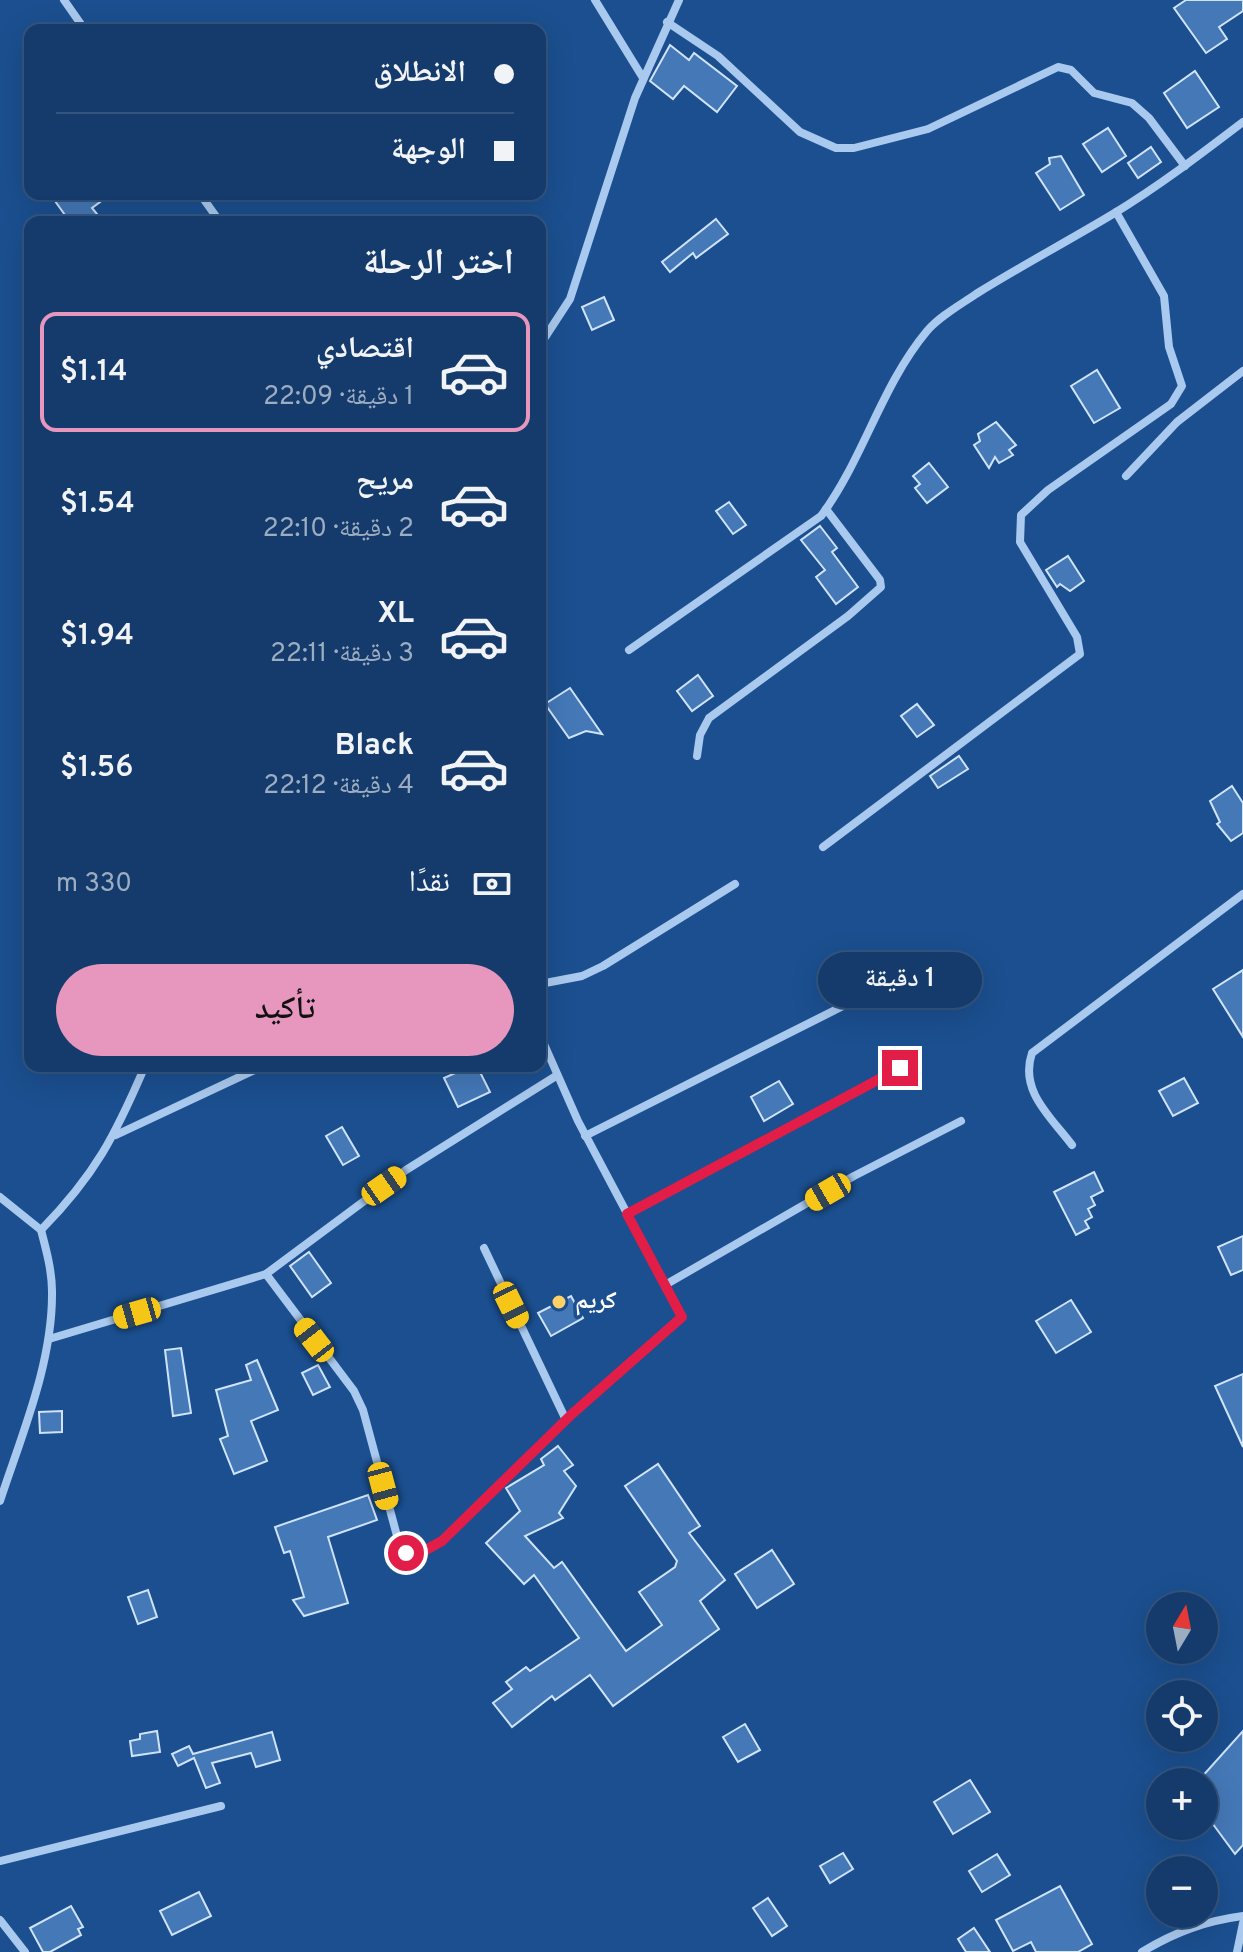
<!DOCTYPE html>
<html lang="ar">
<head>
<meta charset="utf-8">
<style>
	body { margin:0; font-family:Overpass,"Noto Naskh Arabic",sans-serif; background:#1d4271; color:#f1f3f6; direction:rtl; height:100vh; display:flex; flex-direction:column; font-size:30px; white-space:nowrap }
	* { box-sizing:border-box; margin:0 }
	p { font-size:26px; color:#9dadc1 }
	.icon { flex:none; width:44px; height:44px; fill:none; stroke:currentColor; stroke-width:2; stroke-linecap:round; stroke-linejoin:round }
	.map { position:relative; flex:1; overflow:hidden; direction:ltr }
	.drawer { position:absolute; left:24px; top:216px; width:522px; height:856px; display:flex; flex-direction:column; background:#143b6b; border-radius:16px; box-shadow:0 8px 32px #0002,0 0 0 2px #33557e; direction:rtl }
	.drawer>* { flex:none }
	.banner { position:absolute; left:24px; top:24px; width:522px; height:176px; border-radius:16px; box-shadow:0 8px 32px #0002,0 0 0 2px #33557e; direction:rtl; display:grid; align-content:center; height:176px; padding:0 32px; background:#143b6b }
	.needle { width:52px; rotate:10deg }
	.controls { position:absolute; left:1146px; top:1592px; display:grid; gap:16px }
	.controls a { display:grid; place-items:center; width:72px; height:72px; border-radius:50%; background:#143b6b; box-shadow:0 8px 32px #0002,0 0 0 2px #33557e; font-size:40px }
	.end { position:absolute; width:36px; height:36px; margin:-18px; border:10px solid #e11d48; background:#fff; box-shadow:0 0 0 4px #fff }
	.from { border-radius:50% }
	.bubble { position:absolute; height:56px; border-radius:28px; background:#143b6b; box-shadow:0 8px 32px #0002,0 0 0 2px #33557e; font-size:26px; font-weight:600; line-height:56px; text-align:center; direction:rtl }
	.car { position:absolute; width:24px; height:48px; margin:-24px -12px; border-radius:10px; box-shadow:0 0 6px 2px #0007; background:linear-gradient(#f5c518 24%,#345 0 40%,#f5c518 0 76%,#345 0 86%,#f5c518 0) }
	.banner b { display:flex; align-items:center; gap:28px; height:76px; font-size:30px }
	.banner b+b { border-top:2px solid #33557e }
	.banner i { width:20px; height:20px; background:#f1f3f6 }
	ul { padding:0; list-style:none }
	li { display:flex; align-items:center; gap:24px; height:120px; margin:0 16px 12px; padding:0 16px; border:4px solid transparent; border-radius:16px }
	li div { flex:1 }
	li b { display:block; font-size:30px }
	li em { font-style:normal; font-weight:600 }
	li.current { border-color:#e797bd }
	li>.icon { width:72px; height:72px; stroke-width:1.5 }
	h2 { padding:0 32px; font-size:36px; line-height:96px }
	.pay { display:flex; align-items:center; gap:20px; height:88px; padding:0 32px; font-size:30px }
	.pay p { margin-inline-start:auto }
	.cta { display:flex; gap:16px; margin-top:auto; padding:16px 32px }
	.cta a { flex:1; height:92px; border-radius:48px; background:#e797bd; color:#111; font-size:32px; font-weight:600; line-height:92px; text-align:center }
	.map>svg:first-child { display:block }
</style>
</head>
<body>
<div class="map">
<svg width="1243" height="1952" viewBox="0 0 1243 1952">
	<rect width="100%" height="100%" fill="#1b4f8f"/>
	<g fill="#4478b7" stroke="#cfe3fa" stroke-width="2">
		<polygon points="1186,0 1243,0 1243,11 1219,27 1227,39 1206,53 1174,8"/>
		<polygon points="670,45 689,60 694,53 737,86 717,112 684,86 673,99 650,81"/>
		<polygon points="1195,71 1219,107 1187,128 1164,93"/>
		<polygon points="1108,128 1126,156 1102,172 1083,144"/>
		<polygon points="1151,147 1161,162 1138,178 1128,163"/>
		<polygon points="1061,156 1084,195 1060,210 1036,173 1050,164 1049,158"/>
		<polygon points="50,194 111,194 92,208 97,214 85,222 70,222"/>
		<polygon points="716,219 728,234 696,258 693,253 670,272 662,262"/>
		<polygon points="604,297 614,320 592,330 582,307"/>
		<polygon points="1097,370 1120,408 1094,423 1071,386"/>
		<polygon points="996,422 1016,445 1009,450 1013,455 999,463 995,457 989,468 974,445 980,441 978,434"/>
		<polygon points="929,463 948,487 927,503 915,488 920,484 913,476"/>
		<polygon points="729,502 746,525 733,534 716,511"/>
		<polygon points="820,526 837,548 832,552 858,587 836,604 816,577 825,570 801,540"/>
		<polygon points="1068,556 1084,581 1070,591 1060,584 1057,587 1046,570"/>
		<polygon points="698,675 713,696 692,711 677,691"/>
		<polygon points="570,688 602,734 586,731 569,738 545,704"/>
		<polygon points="917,704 934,725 917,737 901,716"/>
		<polygon points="959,756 968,769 938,788 930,776"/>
		<polygon points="1232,786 1243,803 1243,833 1231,841 1217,824 1220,822 1210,801"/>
		<polygon points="1243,970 1243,1037 1213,989"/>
		<polygon points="471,1066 477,1066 490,1092 458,1107 444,1078"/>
		<polygon points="1184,1078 1198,1103 1173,1116 1159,1091"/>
		<polygon points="779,1081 793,1104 764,1121 751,1097"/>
		<polygon points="342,1127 359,1156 343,1165 326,1136"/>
		<polygon points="1094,1172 1103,1191 1091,1197 1095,1205 1088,1209 1092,1217 1085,1221 1089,1228 1076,1235 1054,1192"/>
		<polygon points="1243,1236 1243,1270 1231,1275 1218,1247"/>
		<polygon points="309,1252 331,1283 312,1297 290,1266"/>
		<polygon points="571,1296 583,1318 551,1336 538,1313"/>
		<polygon points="1071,1300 1091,1332 1056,1353 1036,1321"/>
		<polygon points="181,1348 191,1413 173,1416 165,1350"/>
		<polygon points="257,1360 278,1410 251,1421 267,1461 234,1474 220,1439 228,1436 216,1390 251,1380 246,1365"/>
		<polygon points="318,1365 330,1387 313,1395 302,1373"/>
		<polygon points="1243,1374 1243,1447 1215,1386"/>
		<polygon points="62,1411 62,1432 40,1433 39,1412"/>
		<polygon points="558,1446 573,1465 564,1471 576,1486 559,1513 563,1518 525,1536 554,1568 562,1562 626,1651 662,1625 639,1592 675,1567 677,1561 625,1486 658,1464 700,1526 689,1533 725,1580 700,1601 719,1629 613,1706 590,1675 555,1700 552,1696 512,1727 493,1703 512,1689 506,1682 526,1667 530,1671 579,1638 534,1575 524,1584 486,1543 520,1511 506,1488 544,1465 541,1459"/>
		<polygon points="368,1495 377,1520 328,1537 348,1603 304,1616 293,1600 304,1597 290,1551 284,1553 275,1527"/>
		<polygon points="772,1550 794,1584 757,1608 735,1574"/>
		<polygon points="148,1590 157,1617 138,1624 128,1597"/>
		<polygon points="745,1724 760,1750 738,1762 723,1737"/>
		<polygon points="157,1731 160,1752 132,1756 130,1741 140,1739 140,1734"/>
		<polygon points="1243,1731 1243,1845 1235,1854 1204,1812 1204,1797 1213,1790 1200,1779"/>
		<polygon points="272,1732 280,1760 256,1767 251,1753 212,1763 220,1783 206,1788 194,1758 178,1766 172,1754 189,1746 193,1754"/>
		<polygon points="970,1780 990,1812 953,1834 934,1802"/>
		<polygon points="843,1853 853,1869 830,1883 820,1866"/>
		<polygon points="997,1854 1010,1875 982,1892 969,1871"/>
		<polygon points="1060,1886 1092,1944 1078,1952 1036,1952 1031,1942 1013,1951 996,1920"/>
		<polygon points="199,1892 211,1916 172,1935 160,1911"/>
		<polygon points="768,1898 787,1926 772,1936 753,1908"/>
		<polygon points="71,1906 83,1927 78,1929 81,1935 50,1952 43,1952 30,1928"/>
		<polygon points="974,1928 990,1952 966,1952 958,1939"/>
	</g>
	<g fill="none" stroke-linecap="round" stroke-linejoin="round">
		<g stroke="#a9c9ee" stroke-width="8">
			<polyline points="64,0 85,30"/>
			<polyline points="595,0 643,78"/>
			<polyline points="667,22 718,56 800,132 836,148 854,148 928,129 1058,67 1071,70 1094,93 1132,103 1149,118 1185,166"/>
			<polyline points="200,194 220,222"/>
			<polyline points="540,345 570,299 635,98 679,0"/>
			<polyline points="1126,476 1177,422 1243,371"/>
			<path d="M629 650 821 516C863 460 881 386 927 331 940 316 960 305 976 294 1021 266 1068 241 1113 214 1159 186 1201 154 1243 122"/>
			<polyline points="697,756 700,735 709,718 848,616 881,587 880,580 826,509"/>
			<polyline points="823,847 1080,654 1077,637 1020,542 1021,515 1048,490 1171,404 1182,386 1169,347 1164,296 1116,212"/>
			<polyline points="540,984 582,976 603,966 735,884"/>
			<polyline points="116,1135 263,1066"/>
			<polyline points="585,1136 847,1004"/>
			<path d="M1072 1145C1051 1117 1019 1091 1032 1053L1243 894"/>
			<path d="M0 1197 41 1230C46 1249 52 1271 52 1291 53 1362 22 1434 0 1501"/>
			<polyline points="627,1214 900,1068"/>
			<path d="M41 1230C95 1175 115 1136 145 1066"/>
			<polyline points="484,1248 566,1420"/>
			<polyline points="266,1274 354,1391 363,1410 400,1547 413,1557 442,1541 572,1414 682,1317 578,1121 540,1035"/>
			<polyline points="665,1285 854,1176 961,1121"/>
			<polyline points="49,1339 266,1274 406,1170 556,1076"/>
			<polyline points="0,1861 221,1806"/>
			<polyline points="0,1920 25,1952"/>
			<path d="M1142 1952C1175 1932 1205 1921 1243 1916"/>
			<polyline points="1237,1952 1243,1923"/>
		</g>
	</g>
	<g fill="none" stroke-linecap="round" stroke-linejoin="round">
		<polyline stroke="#e11d48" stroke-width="10" points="406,1553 413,1557 442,1541 572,1414 682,1317 627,1214 900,1068"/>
	</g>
	<circle fill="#ffd166" stroke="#1b4f8f" stroke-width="3" cx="559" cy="1302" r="8"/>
	<g text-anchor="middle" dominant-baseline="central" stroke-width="7" stroke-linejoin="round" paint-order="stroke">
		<g font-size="24" font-weight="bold" fill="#fff" stroke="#1b4f8f" text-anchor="start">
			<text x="575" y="1302">كريم</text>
		</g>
	</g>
</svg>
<div class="controls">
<a><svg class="needle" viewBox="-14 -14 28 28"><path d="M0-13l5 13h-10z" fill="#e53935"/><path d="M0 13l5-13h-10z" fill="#9dadc1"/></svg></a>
<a><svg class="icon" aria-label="locate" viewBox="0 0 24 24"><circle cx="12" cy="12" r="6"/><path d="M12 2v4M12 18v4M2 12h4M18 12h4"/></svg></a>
<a>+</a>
<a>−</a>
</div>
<i class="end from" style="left:406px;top:1553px"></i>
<i class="end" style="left:900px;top:1068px"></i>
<div class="bubble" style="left:818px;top:952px;width:164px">1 دقيقة</div>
<i class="car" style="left:384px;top:1186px;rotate:55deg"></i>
<i class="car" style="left:828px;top:1192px;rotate:240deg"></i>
<i class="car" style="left:511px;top:1305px;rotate:154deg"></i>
<i class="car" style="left:137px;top:1313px;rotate:254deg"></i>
<i class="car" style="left:314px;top:1340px;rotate:322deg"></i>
<i class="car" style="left:383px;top:1486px;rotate:165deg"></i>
<div class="banner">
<b><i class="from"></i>الانطلاق</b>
<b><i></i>الوجهة</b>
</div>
<section class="drawer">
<h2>اختر الرحلة</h2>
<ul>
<li class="current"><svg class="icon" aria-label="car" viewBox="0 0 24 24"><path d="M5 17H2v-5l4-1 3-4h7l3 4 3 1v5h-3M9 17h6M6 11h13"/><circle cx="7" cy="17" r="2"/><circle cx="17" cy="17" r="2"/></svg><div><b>اقتصادي</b><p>1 دقيقة · 22:09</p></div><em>$1.14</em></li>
<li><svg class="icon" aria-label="car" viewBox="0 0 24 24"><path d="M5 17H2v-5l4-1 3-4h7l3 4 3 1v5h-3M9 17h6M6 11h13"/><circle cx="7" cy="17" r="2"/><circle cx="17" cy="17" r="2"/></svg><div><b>مريح</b><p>2 دقيقة · 22:10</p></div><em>$1.54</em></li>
<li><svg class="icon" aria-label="car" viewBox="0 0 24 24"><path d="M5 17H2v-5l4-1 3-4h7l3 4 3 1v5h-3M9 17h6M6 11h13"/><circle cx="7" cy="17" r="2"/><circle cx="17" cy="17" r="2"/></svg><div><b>XL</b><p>3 دقيقة · 22:11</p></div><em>$1.94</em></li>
<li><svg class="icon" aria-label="car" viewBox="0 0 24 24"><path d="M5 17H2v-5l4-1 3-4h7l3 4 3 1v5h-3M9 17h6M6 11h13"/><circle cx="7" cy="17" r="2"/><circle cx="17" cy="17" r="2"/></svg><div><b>Black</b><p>4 دقيقة · 22:12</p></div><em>$1.56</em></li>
</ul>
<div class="pay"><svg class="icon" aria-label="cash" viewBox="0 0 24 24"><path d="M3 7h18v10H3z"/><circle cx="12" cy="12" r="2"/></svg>نقدًا<p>330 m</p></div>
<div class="cta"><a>تأكيد</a></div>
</section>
</div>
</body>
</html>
